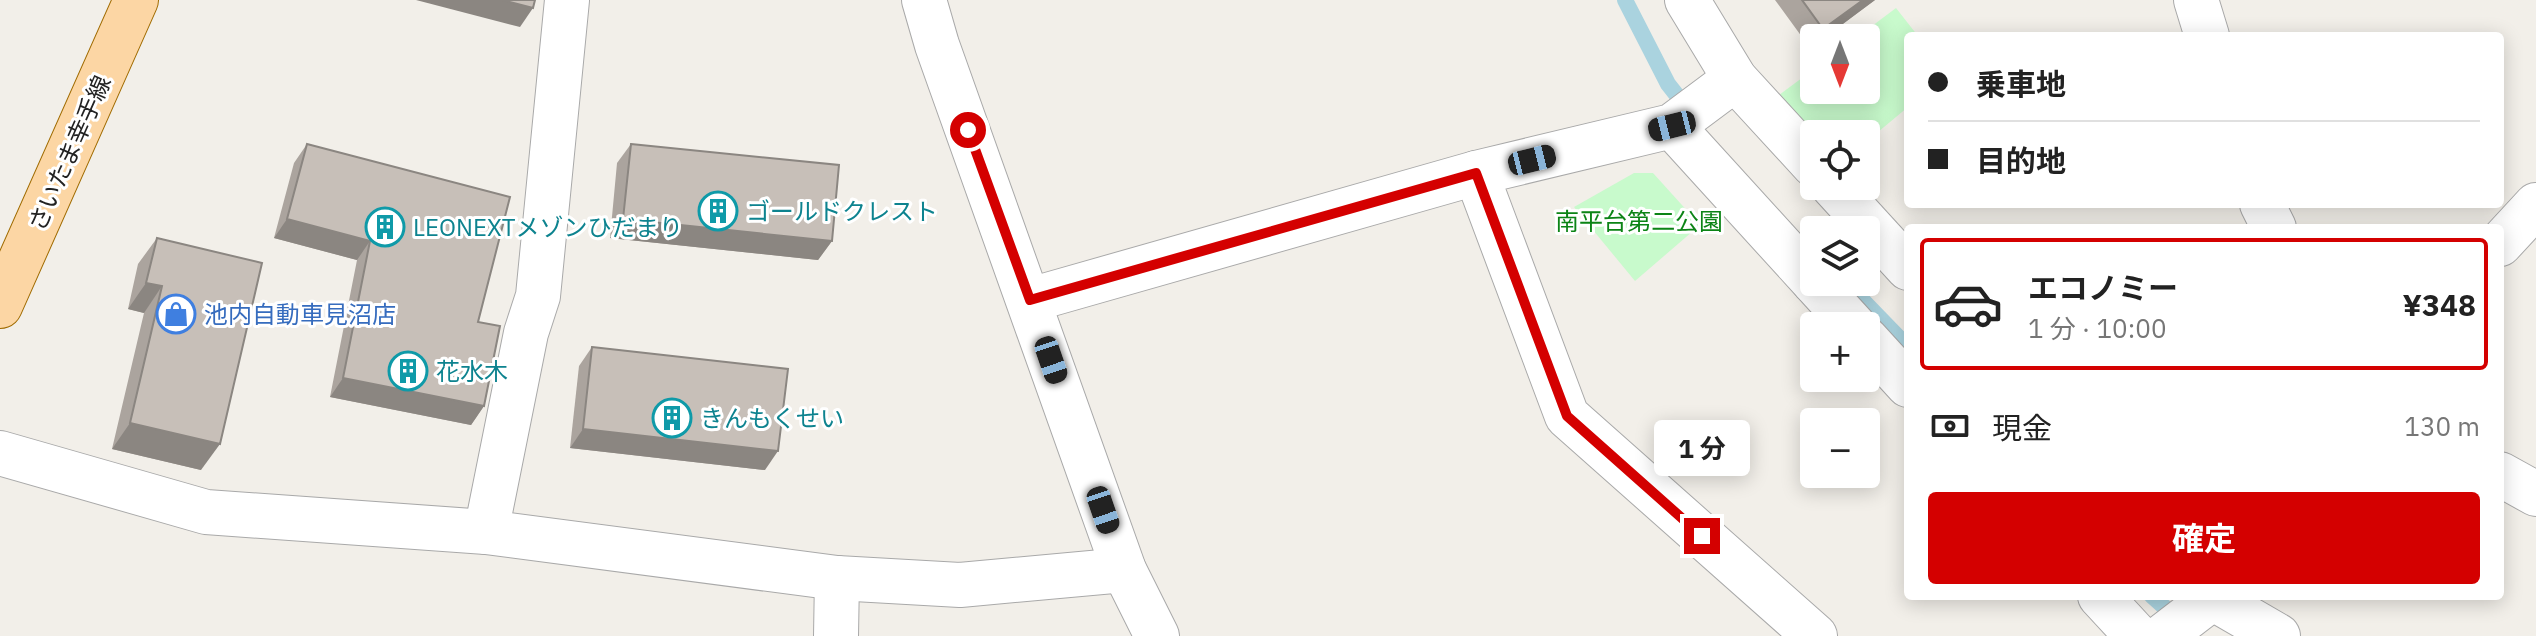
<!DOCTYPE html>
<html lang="ja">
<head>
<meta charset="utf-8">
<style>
	body { margin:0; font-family:"IBM Plex Sans","Noto Sans JP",sans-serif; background:#f2f2f2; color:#222; height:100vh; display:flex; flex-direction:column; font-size:30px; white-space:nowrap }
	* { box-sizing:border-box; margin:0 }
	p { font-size:26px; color:#767676 }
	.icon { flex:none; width:44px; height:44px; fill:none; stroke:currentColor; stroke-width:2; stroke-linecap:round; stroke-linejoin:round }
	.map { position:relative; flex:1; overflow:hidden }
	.side { position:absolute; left:1904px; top:224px; width:600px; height:376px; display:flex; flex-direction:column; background:#fff; border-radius:8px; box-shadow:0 4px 20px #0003 }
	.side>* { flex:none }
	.top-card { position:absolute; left:1904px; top:32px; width:600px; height:176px; border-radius:8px; box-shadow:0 4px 20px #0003; display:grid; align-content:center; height:176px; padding:0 24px; background:#fff }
	.needle { width:52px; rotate:180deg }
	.fabs { position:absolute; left:1800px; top:24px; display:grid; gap:16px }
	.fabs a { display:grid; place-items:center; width:80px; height:80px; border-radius:8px; background:#fff; box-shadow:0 4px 20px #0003; font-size:40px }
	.end { position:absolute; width:36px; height:36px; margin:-18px; border:10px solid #d40000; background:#fff; box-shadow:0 0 0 4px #fff }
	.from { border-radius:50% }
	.bubble { position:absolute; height:56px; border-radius:8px; background:#fff; box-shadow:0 4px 20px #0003; font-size:26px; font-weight:700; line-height:56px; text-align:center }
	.car { position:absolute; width:24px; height:48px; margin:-24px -12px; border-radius:10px; box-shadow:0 0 6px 2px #0007; background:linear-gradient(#222 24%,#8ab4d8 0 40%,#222 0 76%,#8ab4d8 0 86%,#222 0) }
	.top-card b { display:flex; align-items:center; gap:28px; height:76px; font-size:30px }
	.top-card b+b { border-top:2px solid #e0e0e0 }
	.top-card i { width:20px; height:20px; background:#222 }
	ul { padding:14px 0 0; list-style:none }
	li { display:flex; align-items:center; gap:24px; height:132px; margin:0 16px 12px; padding:0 8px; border:4px solid #e0e0e0; border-radius:8px }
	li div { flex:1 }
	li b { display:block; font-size:30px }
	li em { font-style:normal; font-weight:700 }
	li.selected { border-color:#d40000 }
	li>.icon { width:72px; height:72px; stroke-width:1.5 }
	.pay { display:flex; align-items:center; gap:20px; height:88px; padding:0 24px; font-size:30px }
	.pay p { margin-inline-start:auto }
	.button { display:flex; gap:16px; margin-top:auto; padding:16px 24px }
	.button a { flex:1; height:92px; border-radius:8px; background:#d40000; color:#fff; font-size:32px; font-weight:700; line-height:92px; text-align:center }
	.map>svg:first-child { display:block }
</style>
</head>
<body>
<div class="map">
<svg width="2536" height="636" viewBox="0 0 2536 636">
	<rect width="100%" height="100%" fill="#f2efe9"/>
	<g fill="#c8facc">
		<polygon points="1896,8 1918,36 1908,36 1908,107 1866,142 1866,134 1814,134 1771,101 1814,69 1814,90 1866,90 1866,38 1856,38"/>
		<polygon points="1634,173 1653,173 1700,225 1635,281 1574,207"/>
	</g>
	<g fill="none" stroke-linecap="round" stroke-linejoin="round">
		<g stroke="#aad3df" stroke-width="16">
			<polyline points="1625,0 1668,84 1690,112"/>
			<polyline points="1845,282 1908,347"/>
			<polyline points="2152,596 2181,622"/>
		</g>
		<g stroke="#a9a9a9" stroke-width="46">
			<g id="minor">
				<polyline points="924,0 937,45 1124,570 1157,636"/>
				<polyline points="1687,0 1735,79 1814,165"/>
				<polyline points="2196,0 2207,36"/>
				<polyline points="1735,79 1672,126 1476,173 1567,416 1815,636"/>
				<polyline points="1672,126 1814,282"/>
				<polyline points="1833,186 1908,268"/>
				<polyline points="2262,204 2274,228"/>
				<polyline points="2500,244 2536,205"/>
				<polyline points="1814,282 1854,326"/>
				<polyline points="1030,300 1476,173"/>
				<polyline points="1866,339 1908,385"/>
				<polyline points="0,453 206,512 486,532 837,578 960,585 1124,570"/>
				<polyline points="2500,474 2536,494"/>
				<polyline points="486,532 526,333 538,296 567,0"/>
				<polyline points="2100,596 2137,636"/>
				<polyline points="2209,596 2278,636"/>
				<polyline points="836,636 837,578"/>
				<polyline points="2163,636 2215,596"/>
			</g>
		</g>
		<g stroke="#a06b00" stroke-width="46">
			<polyline id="major" points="0,306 136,0"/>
		</g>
		<use href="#minor" stroke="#fff" stroke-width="44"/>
		<use href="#major" stroke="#fcd6a4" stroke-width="44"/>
	</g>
	<g fill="#aba49e">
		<polygon points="1775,0 1875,0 1824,38 1814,38 1814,45 1810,48"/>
		<polygon points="307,144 478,322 484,406 471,425 330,397 357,260 274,238 294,163"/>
		<polygon points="631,144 832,241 818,260 610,238 617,163"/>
		<polygon points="157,238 201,470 112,449 144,313 128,309 138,264"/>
		<polygon points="592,347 765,470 570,448 579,366"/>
	</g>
	<g fill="#8b8681">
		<polygon points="416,0 502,0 533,8 520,27"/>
		<polygon points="1863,0 1875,0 1824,38 1817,38 1823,29"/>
		<polygon points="287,219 370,241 357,260 274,238"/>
		<polygon points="623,219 832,241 818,260 610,238"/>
		<polygon points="146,283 162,286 144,313 128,309"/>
		<polygon points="343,378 484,406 471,425 330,397"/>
		<polygon points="130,423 220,444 201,470 112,449"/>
		<polygon points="583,429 778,451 765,470 570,448"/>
	</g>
	<g fill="#c7bfb8" stroke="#8b8681" stroke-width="2">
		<polygon points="502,0 535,0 533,8"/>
		<polygon points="1802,0 1863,0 1823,29"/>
		<polygon points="307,144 510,197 478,322 500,326 484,406 343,378 370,241 287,219"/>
		<polygon points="631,144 839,165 832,241 623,219"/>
		<polygon points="157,238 262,263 220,444 130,423 162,286 146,283"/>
		<polygon points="592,347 788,369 778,451 583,429"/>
	</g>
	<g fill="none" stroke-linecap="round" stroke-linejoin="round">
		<polyline stroke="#d40000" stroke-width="10" points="968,130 1030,300 1476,173 1567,416 1702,536"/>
	</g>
	<defs>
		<g id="building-ring" transform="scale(2)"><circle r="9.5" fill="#fff" stroke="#0f9aa8" stroke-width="1.5"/><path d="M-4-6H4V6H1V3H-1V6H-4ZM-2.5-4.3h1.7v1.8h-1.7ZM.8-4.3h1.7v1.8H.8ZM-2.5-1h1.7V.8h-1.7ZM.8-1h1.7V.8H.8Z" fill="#0f9aa8"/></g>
		<g id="shop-ring" transform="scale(2)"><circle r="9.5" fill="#fff" stroke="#3f7fe0" stroke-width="1.5"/><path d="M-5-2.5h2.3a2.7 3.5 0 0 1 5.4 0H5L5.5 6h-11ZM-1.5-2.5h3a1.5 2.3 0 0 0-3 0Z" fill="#3f7fe0"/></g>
	</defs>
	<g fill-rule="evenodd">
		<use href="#building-ring" x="718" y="211"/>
		<use href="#building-ring" x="385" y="227"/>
		<use href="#shop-ring" x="176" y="314"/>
		<use href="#building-ring" x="408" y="371"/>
		<use href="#building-ring" x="672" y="418"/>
	</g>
	<g text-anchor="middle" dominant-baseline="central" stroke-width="6" stroke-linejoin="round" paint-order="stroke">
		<g font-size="24" fill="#222" stroke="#fff">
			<text transform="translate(69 153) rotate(-66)">さいたま幸手線</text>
		</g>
		<g font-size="24" fill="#0d838f" stroke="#fff" text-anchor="start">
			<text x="746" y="211">ゴールドクレスト</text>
			<text x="413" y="227">LEONEXTメゾンひだまり</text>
			<text x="436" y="371">花水木</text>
			<text x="700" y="418">きんもくせい</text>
		</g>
		<g font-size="24" fill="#0c8416" stroke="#fff">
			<text x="1639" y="221">南平台第二公園</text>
		</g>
		<g font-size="24" fill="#366cbe" stroke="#fff" text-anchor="start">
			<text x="204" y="314">池内自動車見沼店</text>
		</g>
	</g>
</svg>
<div class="fabs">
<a><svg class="needle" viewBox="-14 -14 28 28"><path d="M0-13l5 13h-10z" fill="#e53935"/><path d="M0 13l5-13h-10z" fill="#767676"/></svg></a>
<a><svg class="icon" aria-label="locate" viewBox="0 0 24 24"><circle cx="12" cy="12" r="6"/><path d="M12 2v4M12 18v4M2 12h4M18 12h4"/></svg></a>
<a><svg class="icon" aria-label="layers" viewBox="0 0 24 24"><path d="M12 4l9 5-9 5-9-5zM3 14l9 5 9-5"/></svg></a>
<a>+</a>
<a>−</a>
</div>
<i class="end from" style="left:968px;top:130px"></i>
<i class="end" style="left:1702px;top:536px"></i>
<div class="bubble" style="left:1654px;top:420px;width:96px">1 分</div>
<i class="car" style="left:1672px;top:126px;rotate:256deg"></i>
<i class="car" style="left:1532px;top:160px;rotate:76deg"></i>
<i class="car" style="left:1051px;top:360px;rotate:161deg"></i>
<i class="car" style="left:1103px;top:510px;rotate:161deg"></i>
<div class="top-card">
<b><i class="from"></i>乗車地</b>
<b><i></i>目的地</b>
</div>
<section class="side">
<ul>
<li class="selected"><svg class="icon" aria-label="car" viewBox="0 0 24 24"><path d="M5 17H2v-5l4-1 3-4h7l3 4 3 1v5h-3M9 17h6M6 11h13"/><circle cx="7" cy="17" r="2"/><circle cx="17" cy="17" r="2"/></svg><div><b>エコノミー</b><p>1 分 · 10:00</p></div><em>¥348</em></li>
</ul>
<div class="pay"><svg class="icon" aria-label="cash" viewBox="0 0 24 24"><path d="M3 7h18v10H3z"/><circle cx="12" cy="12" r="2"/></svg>現金<p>130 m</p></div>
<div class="button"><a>確定</a></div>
</section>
</div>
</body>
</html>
